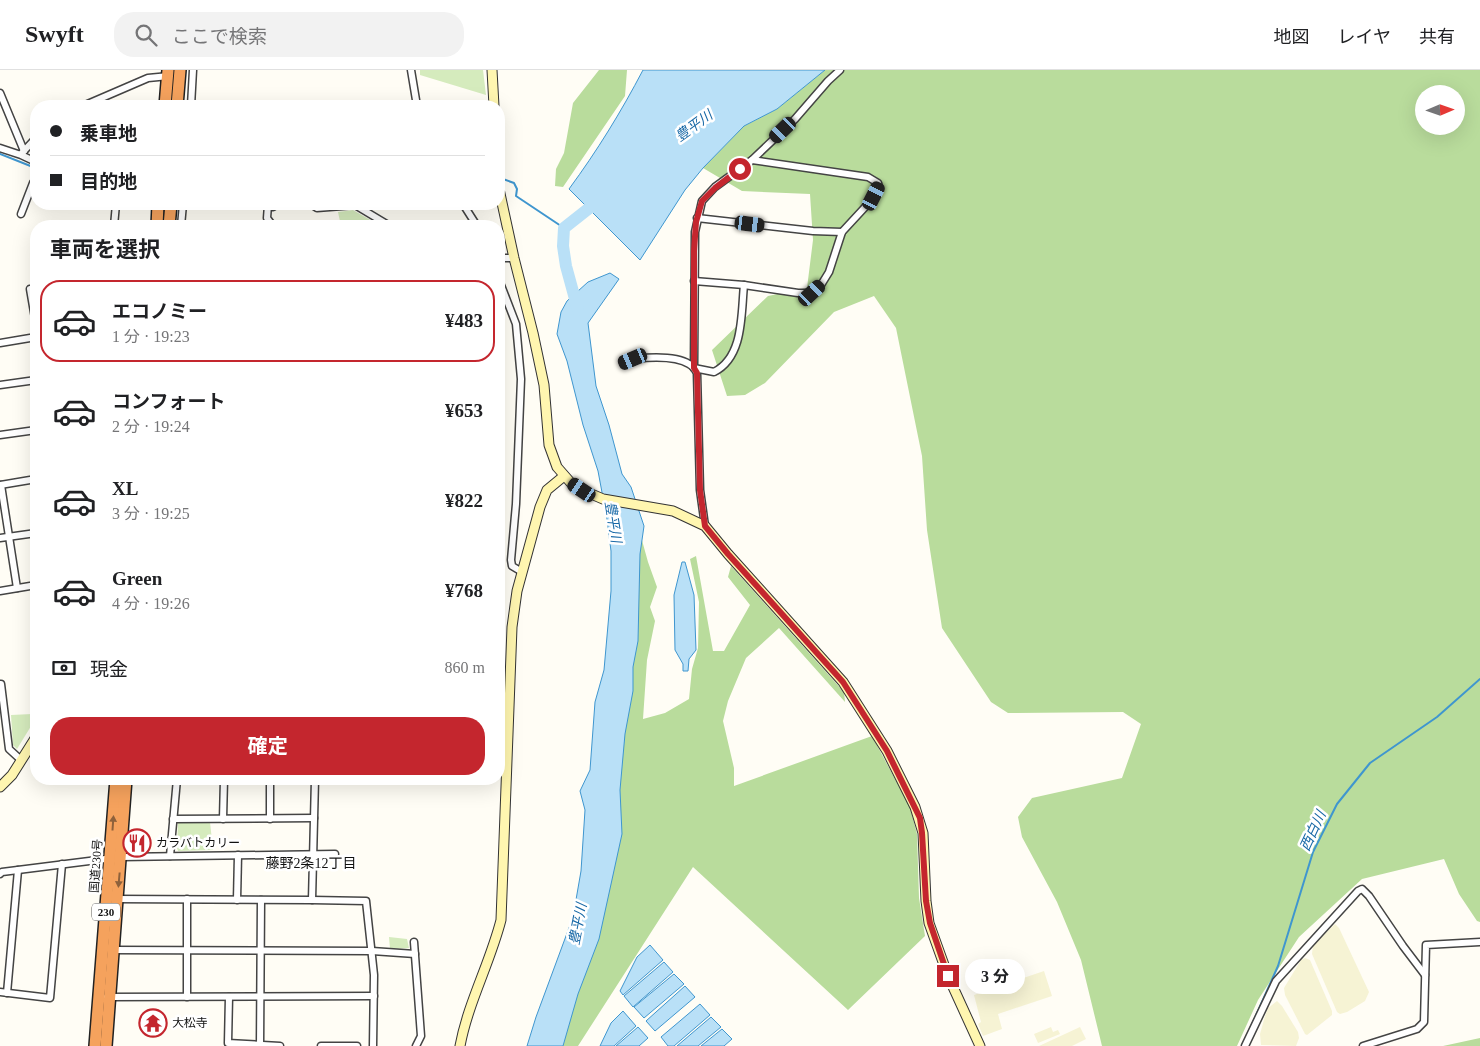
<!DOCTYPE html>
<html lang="ja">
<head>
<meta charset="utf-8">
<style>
	body { margin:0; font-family:"Times New Roman","Noto Sans JP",serif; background:#f2f2f2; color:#202124; height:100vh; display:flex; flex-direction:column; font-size:19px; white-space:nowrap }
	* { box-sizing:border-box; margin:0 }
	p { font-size:16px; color:#757577 }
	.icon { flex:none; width:28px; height:28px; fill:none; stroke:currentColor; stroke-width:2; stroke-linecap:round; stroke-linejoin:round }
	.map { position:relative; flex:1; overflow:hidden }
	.side { position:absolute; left:30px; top:150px; width:475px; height:565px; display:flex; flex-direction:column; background:#fff; border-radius:20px; box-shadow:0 5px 20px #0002 }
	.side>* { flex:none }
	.guide { position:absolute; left:30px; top:30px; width:475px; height:110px; border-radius:20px; box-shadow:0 5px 20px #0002; display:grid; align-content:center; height:110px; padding:0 20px; background:#fff }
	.needle { width:32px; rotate:88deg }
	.tools { position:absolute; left:1415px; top:15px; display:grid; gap:10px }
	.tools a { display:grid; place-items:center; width:50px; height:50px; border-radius:50%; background:#fff; box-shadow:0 5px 20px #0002; font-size:25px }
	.end { position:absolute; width:22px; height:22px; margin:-11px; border:6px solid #c4262e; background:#fff; box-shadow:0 0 0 2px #fff }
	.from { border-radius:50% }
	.bubble { position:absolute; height:35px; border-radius:18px; background:#fff; box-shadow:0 5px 20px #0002; font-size:16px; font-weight:700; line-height:35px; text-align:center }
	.car { position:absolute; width:15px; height:30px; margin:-15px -8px; border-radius:6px; box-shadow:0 0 4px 1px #0007; background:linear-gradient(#222 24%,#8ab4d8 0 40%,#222 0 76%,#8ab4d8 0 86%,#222 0) }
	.guide b { display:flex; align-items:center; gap:18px; height:48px; font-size:19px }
	.guide b+b { border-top:1px solid #e0e0e0 }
	.guide i { width:12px; height:12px; background:#202124 }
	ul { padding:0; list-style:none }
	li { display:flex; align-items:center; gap:15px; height:82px; margin:0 10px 8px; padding:0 10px; border:2px solid transparent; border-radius:20px }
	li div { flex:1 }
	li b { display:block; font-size:19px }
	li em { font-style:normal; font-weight:700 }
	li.on { border-color:#c4262e }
	li>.icon { width:45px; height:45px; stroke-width:1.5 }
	h2 { padding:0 20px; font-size:22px; line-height:60px }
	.pay { display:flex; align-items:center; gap:12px; height:55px; padding:0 20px; font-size:19px }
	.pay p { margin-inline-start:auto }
	.primary-button { display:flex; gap:10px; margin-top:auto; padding:10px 20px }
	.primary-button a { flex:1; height:58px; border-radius:20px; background:#c4262e; color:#fff; font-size:20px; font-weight:700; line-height:58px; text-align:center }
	header { display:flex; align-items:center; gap:30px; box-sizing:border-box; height:70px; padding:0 25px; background:#fff; border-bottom:1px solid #e0e0e0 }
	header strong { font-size:24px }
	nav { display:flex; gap:28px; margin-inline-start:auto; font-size:18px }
	.search { width:350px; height:45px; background:#f2f2f2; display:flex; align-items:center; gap:12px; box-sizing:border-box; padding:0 18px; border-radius:20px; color:#757577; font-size:19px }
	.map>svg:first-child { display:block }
</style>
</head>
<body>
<header>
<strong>Swyft</strong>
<div class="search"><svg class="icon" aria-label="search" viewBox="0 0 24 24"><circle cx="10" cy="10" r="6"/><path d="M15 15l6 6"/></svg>ここで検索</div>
<nav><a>地図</a><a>レイヤ</a><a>共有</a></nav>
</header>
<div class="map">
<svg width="1480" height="976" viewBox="0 0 1480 976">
	<rect width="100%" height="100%" fill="#fffdf5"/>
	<g fill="#f6f3d4">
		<polygon points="1335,854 1339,858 1369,922 1365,931 1347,942 1340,944 1337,942 1312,884 1313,875"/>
		<polygon points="1305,888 1310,890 1332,941 1332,945 1307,965 1305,964 1285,925 1284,918 1301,890"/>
		<polygon points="1044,901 1052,926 998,944 1002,959 983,966 978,954 981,952 974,925"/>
		<polygon points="1277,931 1282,936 1298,962 1299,968 1296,976 1261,975 1260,964 1265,946 1268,938"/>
		<polygon points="1051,957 1053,962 1058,960 1060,964 1038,973 1034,964"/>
		<polygon points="1080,957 1082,961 1067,968 1082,961 1086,969 1072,976 1039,976"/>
	</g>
	<g fill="#d5ebbd">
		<polygon points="420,0 483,0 486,25 420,5"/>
		<polygon points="353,140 372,151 341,156 338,142"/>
		<polygon points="32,644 36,648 17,679 13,675 11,645"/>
		<polygon points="210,752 213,780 178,781 177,778 178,753"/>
		<polygon points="389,867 407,869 409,878 390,879"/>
	</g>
	<g fill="#b9dc9c" fill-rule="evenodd">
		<polygon points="599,0 627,0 625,26 563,117 555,116 556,99 564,83 573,33"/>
		<path d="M825 0H1480V852L1477 851 1459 824 1444 789 1362 809 1299 867 1258 930 1237 976H1102L1081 890 1057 832 1022 767 1018 747 1032 728 1122 708 1141 654 1123 642 1008 643 991 632 942 558 927 460 922 386 896 258 874 226 834 242 765 313 745 325 727 326 712 280 768 226 807 218 813 170 810 124 742 121 703 98 744 56 777 39ZM1424 24H1456V56H1424Z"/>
		<polygon points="635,445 648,492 657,517 650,537 655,551 647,590 643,649 665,643 689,629 692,599 698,578 699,532 690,489 696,486 713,581 724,581 750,535 728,507 731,496 844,622 845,632 779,558 746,588 728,631 723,651 734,698 734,716 872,666 910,737 917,764 919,828 925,866 848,940 693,797 578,976 560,976"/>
		<polygon points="1480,968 1480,976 1443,976"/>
	</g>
	<g fill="#b9e0f7" stroke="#3f96cf">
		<path d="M643 0H825L777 39 744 56 703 98 685 120 640 190 569 119C597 81 621 42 643 0Z"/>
		<polygon points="610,203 619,209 588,253 596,316 609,355 622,404 631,417 644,456 640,484 638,571 633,597 633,621 625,664 620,720 622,764 599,869 578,924 563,976 527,976 536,947 573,847 581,801 585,740 580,721 590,700 595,632 604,600 611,521 611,481 607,449 598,401 583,355 567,291 557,264 561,242 567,231 588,212"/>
		<polygon points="682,492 685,492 694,525 696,580 689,589 688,601 683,601 683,594 675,580 674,525"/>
		<polygon points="650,875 663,890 623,925 620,921 637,887"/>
		<polygon points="664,892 673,902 633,937 624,926"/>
		<polygon points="674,904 684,914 644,948 634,937"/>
		<polygon points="685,916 695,927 655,961 646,951"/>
		<polygon points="700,934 710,945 674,976 668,976 661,967"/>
		<polygon points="623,941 636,956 614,976 600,976 611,953"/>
		<polygon points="711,947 721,957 698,976 677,976"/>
		<polygon points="638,957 648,968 639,976 616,976"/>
		<polygon points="722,959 732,969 724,976 701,976"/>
	</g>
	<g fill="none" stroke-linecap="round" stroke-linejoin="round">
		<g stroke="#3f96cf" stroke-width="2">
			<polyline points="0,84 33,97 36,96"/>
			<polyline points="503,109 514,113 517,119 516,126 564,158"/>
			<polyline points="1249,961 1278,896 1313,782 1337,734 1370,693 1437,647 1480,609"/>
		</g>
		<polyline stroke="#b9e0f7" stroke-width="12" points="578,240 566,196 563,176 564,158 602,128"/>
		<g stroke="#444" stroke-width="9">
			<g id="street">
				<polyline points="411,0 417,36"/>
				<polyline points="0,23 24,81"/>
				<polyline points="83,36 148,8 169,6"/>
				<polyline points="191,36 193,0"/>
				<polyline points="0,78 21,85 36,92"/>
				<polyline points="22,83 36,68"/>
				<polyline points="263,134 273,137 278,134"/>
				<polyline points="311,134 317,138 355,135 390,156"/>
				<polyline points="463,134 477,156"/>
				<polyline points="268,135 267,148 273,156"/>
				<polyline points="21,144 33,113 36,109"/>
				<polyline points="697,148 813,161 842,162"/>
				<polyline points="114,156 116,134"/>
				<polyline points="181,156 183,134"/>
				<polyline points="499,186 502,188 514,188"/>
				<polyline points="499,210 516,254 521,309 516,434 511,490 512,496 522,502"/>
				<polyline points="694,211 744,215 798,223 812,223 821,215 829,202 842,162 867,135 879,117 878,113 868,107 752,90"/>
				<path d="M744 215C741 244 744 287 714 302L694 298 695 162 702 131 715 117 752 90 795 49 828 11 840 0"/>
				<polyline points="30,219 36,254"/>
				<polyline points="0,273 36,267"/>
				<path d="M624 293C638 286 675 285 689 294 693 296 695 299 697 303L700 420 705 456"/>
				<polyline points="0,315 36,310"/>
				<polyline points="0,365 36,360"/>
				<polyline points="0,415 36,409"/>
				<polyline points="1,415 17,518"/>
				<polyline points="0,468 36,463"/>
				<polyline points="0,521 36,515"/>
				<polyline points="0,614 1,614 9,679 21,690"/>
				<polyline points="173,749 314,748"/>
				<polyline points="223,749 224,709"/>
				<polyline points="270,749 270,709"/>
				<polyline points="170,786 177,709"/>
				<polyline points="0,804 2,802 121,787 335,784"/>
				<polyline points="115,829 312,830 315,709"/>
				<polyline points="237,830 238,785"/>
				<polyline points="312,830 366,831 374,905 373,976"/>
				<polyline points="414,872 421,966 416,976"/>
				<polyline points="111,880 372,881 415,884"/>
				<polyline points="0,922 50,928 62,794"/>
				<polyline points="7,923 18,800"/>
				<polyline points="107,927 374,926"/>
				<polyline points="187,927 187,829"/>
				<polyline points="229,927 228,973 280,976"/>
				<polyline points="260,976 261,830"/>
				<polyline points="321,976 357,976"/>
				<polyline points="1245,976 1276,911 1358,821 1362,819 1369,826 1403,876 1425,905"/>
				<polyline points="1363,976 1417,959 1424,952 1426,875 1480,872"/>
			</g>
		</g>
		<g stroke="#333" stroke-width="11">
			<g id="secondary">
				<polyline points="492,0 494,36"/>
				<polyline points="499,119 514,188 533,263 544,315 549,375 557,397 571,413 582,420 603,429 673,441 705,456 728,484 843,612 887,681 915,737 923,763 926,831 929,853 948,906 980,976"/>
				<polyline points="0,717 12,705 36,667"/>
				<path d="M460 976C468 933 490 893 501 850L512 557 517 521 540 437 547 420 564 406"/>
			</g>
		</g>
		<g stroke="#222" stroke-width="14">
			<g id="highway">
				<polyline points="165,36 168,0"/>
				<polyline points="177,36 180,0"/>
				<polyline points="157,156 158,134"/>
				<polyline points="169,156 171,134"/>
				<polyline points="95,976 116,709"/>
				<polyline points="106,976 126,709"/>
			</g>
		</g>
		<use href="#street" stroke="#fff" stroke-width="6"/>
		<use href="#secondary" stroke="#fff6b0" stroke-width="9"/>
		<use href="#highway" stroke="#f5a25d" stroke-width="11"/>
	</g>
	<defs><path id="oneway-solid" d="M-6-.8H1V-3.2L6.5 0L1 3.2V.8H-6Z" transform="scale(1.25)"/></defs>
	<g fill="#8e613b">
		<use href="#oneway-solid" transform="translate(113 753) rotate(-86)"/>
		<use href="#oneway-solid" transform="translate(119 810) rotate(95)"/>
	</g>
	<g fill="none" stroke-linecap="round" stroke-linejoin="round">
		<polyline stroke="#c4262e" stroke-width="6" points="740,99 715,118 702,131 696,152 694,181 694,298 697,303 700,420 705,456 728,484 843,612 887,681 920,748 922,763 926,831 930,853 948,906"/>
	</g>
	<defs>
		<g id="restaurant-ring" transform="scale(1.4375)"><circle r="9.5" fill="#fff" stroke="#c4262e" stroke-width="1.5"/><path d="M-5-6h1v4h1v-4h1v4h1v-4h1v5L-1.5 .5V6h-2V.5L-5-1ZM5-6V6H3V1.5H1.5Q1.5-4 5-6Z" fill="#c4262e"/></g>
		<g id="temple-ring" transform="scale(1.4375)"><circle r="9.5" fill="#fff" stroke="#c4262e" stroke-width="1.5"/><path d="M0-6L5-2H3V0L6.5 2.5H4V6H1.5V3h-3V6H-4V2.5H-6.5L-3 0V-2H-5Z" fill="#c4262e"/></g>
	</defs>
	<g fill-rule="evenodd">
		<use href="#restaurant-ring" x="137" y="773"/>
		<use href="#temple-ring" x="153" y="953"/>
	</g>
	<g text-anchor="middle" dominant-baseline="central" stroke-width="5" stroke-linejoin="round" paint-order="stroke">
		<rect fill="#fff" stroke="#585858" stroke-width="1" x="92" y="833.5" width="28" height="17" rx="4"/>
		<g font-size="11" font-weight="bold" fill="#111">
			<text x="106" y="842">230</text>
		</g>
		<g font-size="12" fill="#111" stroke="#fff" text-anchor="start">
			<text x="156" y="773">カラバトカリー</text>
			<text x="172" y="953">大松寺</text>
		</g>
		<g font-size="12" fill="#111" stroke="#fff">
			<text transform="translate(96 796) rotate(-86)">国道230号</text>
		</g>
		<g font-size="14" font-style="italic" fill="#1768a6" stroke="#fff">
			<text transform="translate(694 56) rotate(-36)">豊平川</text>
			<text transform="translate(613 452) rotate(81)">豊平川</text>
			<text transform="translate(1313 761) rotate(-65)">西白川</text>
			<text transform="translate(578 854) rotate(-79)">豊平川</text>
		</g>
		<g font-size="14" fill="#111" stroke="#fff">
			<text x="311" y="793">藤野2条12丁目</text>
		</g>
	</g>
</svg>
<div class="tools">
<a><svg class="needle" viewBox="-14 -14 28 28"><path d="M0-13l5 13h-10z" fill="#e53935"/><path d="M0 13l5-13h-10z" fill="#757577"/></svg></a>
</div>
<i class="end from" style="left:740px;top:99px"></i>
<i class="end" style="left:948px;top:906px"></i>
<div class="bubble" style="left:965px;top:889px;width:60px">3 分</div>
<i class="car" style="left:783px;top:60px;rotate:226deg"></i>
<i class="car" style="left:874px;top:126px;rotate:27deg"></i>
<i class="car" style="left:750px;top:154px;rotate:97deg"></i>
<i class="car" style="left:812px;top:223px;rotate:47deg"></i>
<i class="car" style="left:633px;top:289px;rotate:247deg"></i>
<i class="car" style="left:582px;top:420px;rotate:304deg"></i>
<div class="guide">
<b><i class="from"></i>乗車地</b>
<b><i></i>目的地</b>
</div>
<section class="side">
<h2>車両を選択</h2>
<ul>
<li class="on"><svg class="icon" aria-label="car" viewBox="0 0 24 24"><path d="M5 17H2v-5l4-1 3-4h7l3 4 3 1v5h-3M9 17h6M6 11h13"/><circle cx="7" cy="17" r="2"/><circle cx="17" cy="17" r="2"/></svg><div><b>エコノミー</b><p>1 分 · 19:23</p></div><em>¥483</em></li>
<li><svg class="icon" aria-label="car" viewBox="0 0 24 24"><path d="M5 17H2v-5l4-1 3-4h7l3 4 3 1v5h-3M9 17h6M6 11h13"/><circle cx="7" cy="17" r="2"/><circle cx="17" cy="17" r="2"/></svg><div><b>コンフォート</b><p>2 分 · 19:24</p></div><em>¥653</em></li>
<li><svg class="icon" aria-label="car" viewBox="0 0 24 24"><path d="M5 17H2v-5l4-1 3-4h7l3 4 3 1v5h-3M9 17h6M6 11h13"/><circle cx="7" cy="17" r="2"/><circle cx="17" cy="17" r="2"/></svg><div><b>XL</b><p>3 分 · 19:25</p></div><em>¥822</em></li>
<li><svg class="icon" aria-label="car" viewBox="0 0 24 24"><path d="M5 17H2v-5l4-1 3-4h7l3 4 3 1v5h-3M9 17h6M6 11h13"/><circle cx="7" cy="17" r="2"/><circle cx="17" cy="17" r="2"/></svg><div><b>Green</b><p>4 分 · 19:26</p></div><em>¥768</em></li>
</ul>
<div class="pay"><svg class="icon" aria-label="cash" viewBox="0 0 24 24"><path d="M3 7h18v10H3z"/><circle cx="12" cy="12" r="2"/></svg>現金<p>860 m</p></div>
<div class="primary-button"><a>確定</a></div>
</section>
</div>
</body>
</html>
